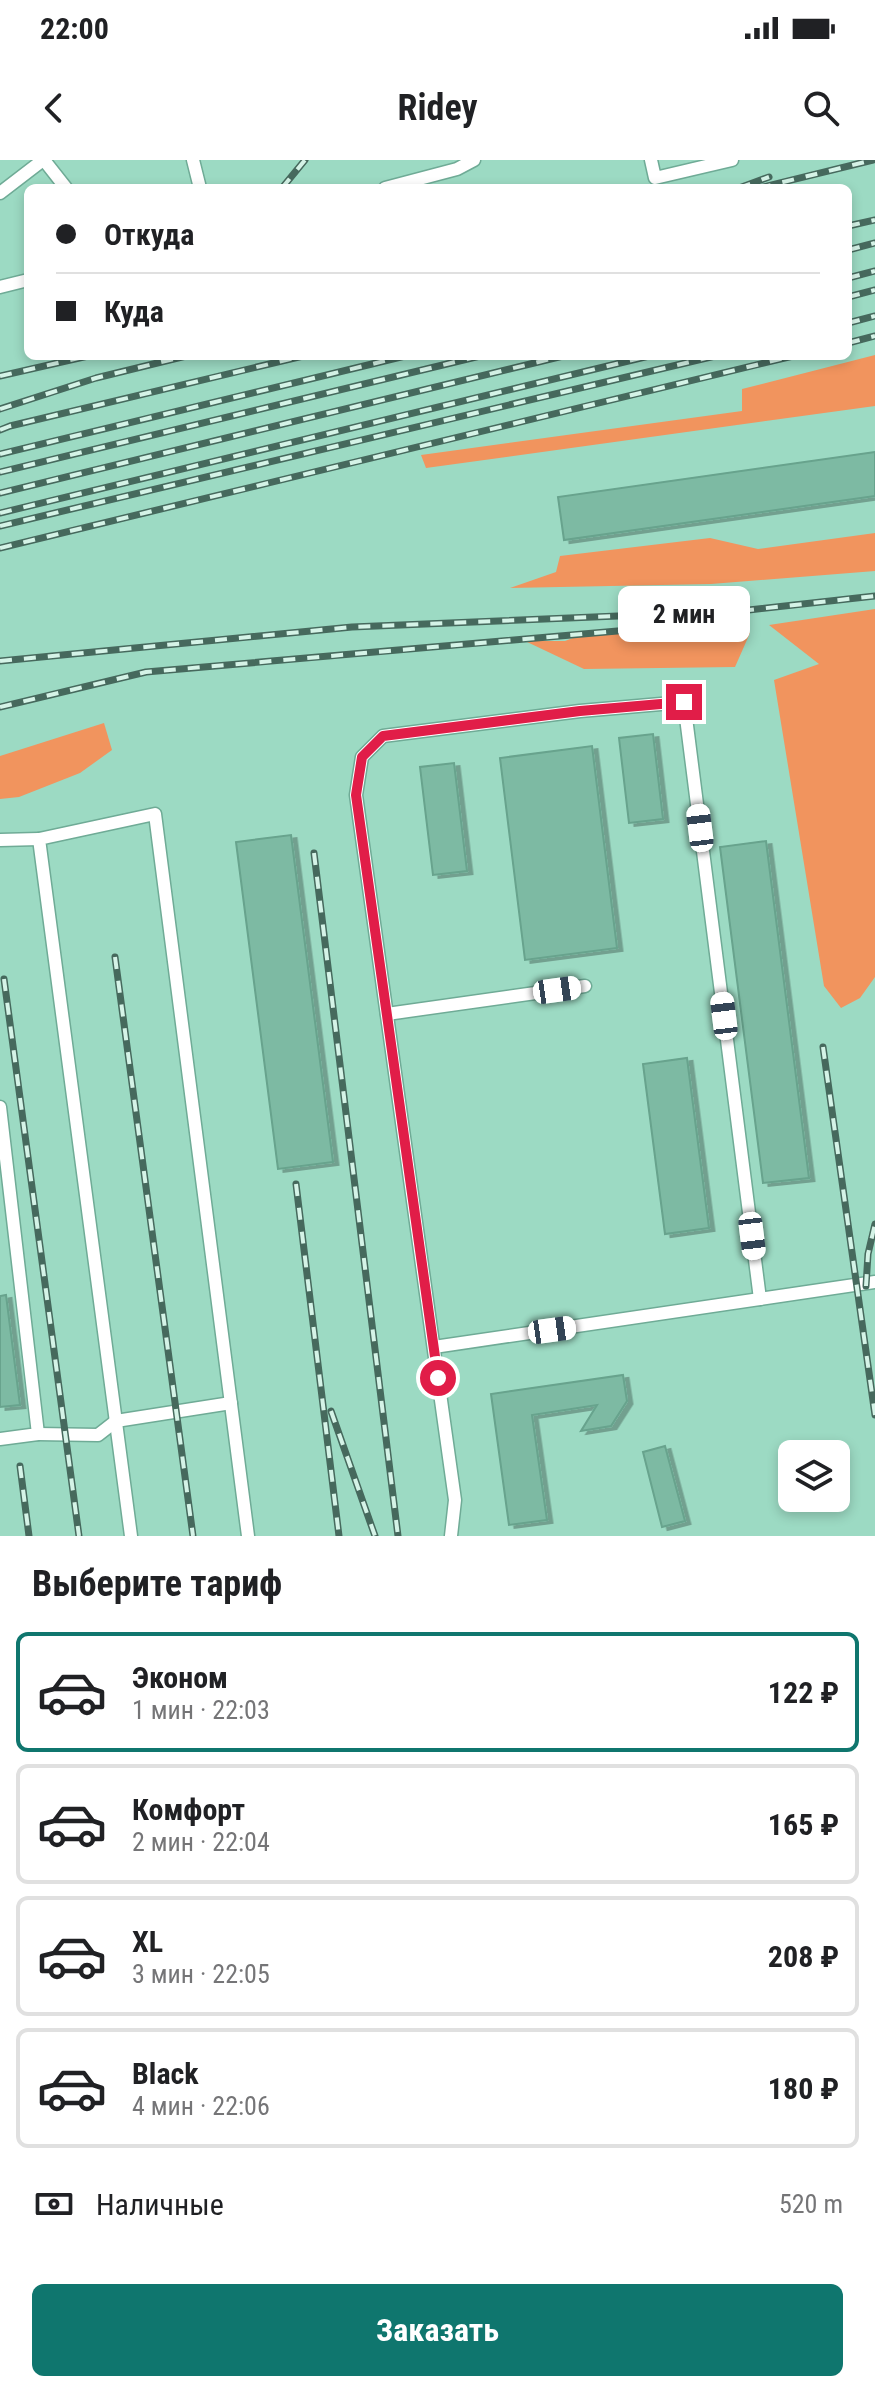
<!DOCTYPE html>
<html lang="ru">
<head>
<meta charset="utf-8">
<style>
	body { margin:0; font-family:"Roboto Condensed",sans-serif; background:#f2f2f2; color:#202124; height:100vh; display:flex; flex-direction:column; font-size:30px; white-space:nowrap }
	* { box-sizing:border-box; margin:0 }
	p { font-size:26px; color:#757577 }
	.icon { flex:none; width:44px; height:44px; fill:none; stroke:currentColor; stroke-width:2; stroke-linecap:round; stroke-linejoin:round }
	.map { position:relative; height:1376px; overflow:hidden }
	.drawer { display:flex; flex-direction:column; background:#fff; flex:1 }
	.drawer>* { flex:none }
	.top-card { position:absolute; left:24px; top:24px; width:828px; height:176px; border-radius:12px; box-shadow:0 4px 12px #0003; display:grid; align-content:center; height:176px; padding:0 32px; background:#fff }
	.fabs { position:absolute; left:778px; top:1280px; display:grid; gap:16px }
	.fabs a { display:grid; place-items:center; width:72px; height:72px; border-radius:12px; background:#fff; box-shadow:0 4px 12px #0003; font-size:40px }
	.end { position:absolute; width:36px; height:36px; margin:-18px; border:10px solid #e11d48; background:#fff; box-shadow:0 0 0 4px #fff }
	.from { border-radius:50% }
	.bubble { position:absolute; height:56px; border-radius:12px; background:#fff; box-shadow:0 4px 12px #0003; font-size:26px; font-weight:700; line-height:56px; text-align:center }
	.car { position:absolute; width:24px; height:48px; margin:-24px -12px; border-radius:10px; box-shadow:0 0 6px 2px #0007; background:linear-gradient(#fff 24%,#345 0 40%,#fff 0 76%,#345 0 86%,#fff 0) }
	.top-card b { display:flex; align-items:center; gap:28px; height:76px; font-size:30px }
	.top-card b+b { border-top:2px solid #e0e0e0 }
	.top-card i { width:20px; height:20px; background:#202124 }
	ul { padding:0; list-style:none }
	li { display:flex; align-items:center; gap:24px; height:120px; margin:0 16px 12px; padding:0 16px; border:4px solid #e0e0e0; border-radius:12px }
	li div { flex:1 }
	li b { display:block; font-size:30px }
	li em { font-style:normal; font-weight:700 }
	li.active { border-color:#0f766e }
	li>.icon { width:72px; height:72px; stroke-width:1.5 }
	h2 { padding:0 32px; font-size:36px; line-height:96px }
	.pay { display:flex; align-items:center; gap:20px; height:88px; padding:0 32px; font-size:30px }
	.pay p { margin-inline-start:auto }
	.primary-button { display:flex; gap:16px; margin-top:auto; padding:16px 32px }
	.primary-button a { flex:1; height:92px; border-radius:12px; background:#0f766e; color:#fff; font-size:32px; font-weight:700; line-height:92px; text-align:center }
	.status { display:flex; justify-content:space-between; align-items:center; height:56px; padding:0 40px; background:#fff; direction:ltr }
	.status svg { height:22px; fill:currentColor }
	header { display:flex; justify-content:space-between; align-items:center; height:104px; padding:0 32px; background:#fff; font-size:36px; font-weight:700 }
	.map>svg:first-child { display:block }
</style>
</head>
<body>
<div class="status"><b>22:00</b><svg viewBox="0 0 49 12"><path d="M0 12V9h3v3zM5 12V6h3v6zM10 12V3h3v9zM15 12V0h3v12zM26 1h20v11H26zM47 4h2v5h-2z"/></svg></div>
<header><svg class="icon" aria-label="back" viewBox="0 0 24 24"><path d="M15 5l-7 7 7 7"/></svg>Ridey<svg class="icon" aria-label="search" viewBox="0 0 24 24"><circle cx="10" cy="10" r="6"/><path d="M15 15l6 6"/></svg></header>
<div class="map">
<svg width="875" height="1376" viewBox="0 0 875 1376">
	<defs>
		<filter id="shadow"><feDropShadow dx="5.5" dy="3" stdDeviation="0" flood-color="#0004"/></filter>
	</defs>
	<rect width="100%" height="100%" fill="#9cdac3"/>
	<g fill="#f1945e">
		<polygon points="875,195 875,246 426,308 421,295 742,251 742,229"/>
		<polygon points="875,373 875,411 711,424 510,428 556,412 560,396 710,378 758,389"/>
		<polygon points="875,449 875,817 860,838 841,848 824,826 774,520 819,504 769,465"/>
		<polygon points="735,467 750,473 735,507 584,509 525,481 565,481 581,475"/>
		<polygon points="104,563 112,590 80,613 19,637 0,639 0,596"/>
	</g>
	<g fill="#7dbaa3" stroke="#67a38d" stroke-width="2" filter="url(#shadow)">
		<polygon points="875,292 875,336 564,380 558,337"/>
		<polygon points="653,574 663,659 629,663 619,578"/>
		<polygon points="592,586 617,788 525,800 500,598"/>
		<polygon points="454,603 467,711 433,715 420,607"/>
		<polygon points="291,675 333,1002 278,1009 236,682"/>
		<polygon points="766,681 809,1018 763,1023 720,687"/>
		<polygon points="687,898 709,1068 665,1074 643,904"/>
		<polygon points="6,1135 20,1245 0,1247 0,1136"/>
		<polygon points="623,1215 627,1241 611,1266 581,1271 597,1245 532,1255 547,1360 509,1365 491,1234"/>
		<polygon points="665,1286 685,1361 662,1367 643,1292"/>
	</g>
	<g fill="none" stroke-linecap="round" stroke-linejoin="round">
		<g stroke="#6fab96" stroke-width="15">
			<g id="minor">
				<polyline points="44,0 66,28"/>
				<polyline points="193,0 200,28"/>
				<polyline points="651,0 655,18 732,0"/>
				<polyline points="385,28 457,9 474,0"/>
				<polyline points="0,33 43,0"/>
				<polyline points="0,127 28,120"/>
				<polyline points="0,680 39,679"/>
				<polyline points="387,854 585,826"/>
				<polyline points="0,947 38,1274 0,1279"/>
				<polyline points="434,1187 875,1122"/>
				<polyline points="38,1274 98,1275 116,1261 231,1243"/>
				<polyline points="131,1376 39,679 155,654 248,1376"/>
				<polyline points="451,1376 455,1340 356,635 362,597 383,576 580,551 684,542 760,1139"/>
			</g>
		</g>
		<use href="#minor" stroke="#fff" stroke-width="12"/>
		<g stroke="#46695d" stroke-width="7">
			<g id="rail">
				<polyline points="282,28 305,0"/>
				<polyline points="739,28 769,17"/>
				<polyline points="759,28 873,0"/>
				<polyline points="848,66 875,60"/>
				<polyline points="848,90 875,83"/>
				<polyline points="848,118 875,111"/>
				<polyline points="848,137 875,130"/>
				<polyline points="848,163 875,156"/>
				<polyline points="848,183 875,176"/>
				<polyline points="0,216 88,196"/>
				<polyline points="0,249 96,218 186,196"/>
				<polyline points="0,270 10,266 303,196"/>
				<polyline points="0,294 405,196"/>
				<polyline points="0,312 480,196"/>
				<polyline points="0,333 563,196"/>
				<polyline points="0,353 649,196"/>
				<polyline points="0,366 715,196"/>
				<polyline points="0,388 793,196"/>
				<polyline points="0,501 352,467 740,451 875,436"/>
				<polyline points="0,547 146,512 698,464"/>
				<polyline points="314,693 398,1376"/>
				<polyline points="115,797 193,1376"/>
				<polyline points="4,819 79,1376"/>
				<polyline points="823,887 875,1255"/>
				<polyline points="296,1024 339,1376"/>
				<polyline points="866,1126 868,1094 875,1064"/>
				<polyline points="331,1251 375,1376"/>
				<polyline points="20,1306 29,1376"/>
			</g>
		</g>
		<use href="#rail" stroke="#d5f3e7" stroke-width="4" stroke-dasharray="12" stroke-linecap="butt"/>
	</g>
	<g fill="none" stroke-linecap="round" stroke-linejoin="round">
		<polyline stroke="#e11d48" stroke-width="10" points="438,1218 356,635 362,597 383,576 580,551 684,542"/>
	</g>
</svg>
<div class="fabs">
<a><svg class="icon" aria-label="layers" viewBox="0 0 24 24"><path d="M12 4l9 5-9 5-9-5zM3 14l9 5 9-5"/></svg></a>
</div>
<i class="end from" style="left:438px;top:1218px"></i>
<i class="end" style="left:684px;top:542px"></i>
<div class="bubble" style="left:618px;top:426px;width:132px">2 мин</div>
<i class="car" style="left:700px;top:668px;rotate:353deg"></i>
<i class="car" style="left:557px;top:830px;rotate:82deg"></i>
<i class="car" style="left:724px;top:856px;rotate:353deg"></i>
<i class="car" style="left:752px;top:1076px;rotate:173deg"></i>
<i class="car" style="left:552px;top:1170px;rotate:82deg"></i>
<div class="top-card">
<b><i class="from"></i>Откуда</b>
<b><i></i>Куда</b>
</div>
</div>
<section class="drawer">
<h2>Выберите тариф</h2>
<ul>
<li class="active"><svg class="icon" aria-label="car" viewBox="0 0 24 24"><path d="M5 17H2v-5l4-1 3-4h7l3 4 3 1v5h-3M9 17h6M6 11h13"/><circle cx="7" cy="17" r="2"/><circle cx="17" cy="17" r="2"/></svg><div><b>Эконом</b><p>1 мин · 22:03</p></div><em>122 ₽</em></li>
<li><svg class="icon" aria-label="car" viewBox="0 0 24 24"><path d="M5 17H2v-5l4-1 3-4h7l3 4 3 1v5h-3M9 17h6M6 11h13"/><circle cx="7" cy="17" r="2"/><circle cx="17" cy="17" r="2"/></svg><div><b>Комфорт</b><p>2 мин · 22:04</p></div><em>165 ₽</em></li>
<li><svg class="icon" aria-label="car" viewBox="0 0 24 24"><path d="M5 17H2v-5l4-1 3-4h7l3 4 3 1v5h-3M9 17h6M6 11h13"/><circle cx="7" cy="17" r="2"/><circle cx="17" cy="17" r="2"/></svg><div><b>XL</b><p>3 мин · 22:05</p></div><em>208 ₽</em></li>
<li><svg class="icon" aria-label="car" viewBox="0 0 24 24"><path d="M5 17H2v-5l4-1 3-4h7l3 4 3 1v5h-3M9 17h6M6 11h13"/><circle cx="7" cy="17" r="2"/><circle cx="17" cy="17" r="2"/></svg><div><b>Black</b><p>4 мин · 22:06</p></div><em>180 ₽</em></li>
</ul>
<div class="pay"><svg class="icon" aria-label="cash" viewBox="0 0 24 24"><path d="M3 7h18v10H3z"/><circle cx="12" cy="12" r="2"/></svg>Наличные<p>520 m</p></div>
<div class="primary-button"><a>Заказать</a></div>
</section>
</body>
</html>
